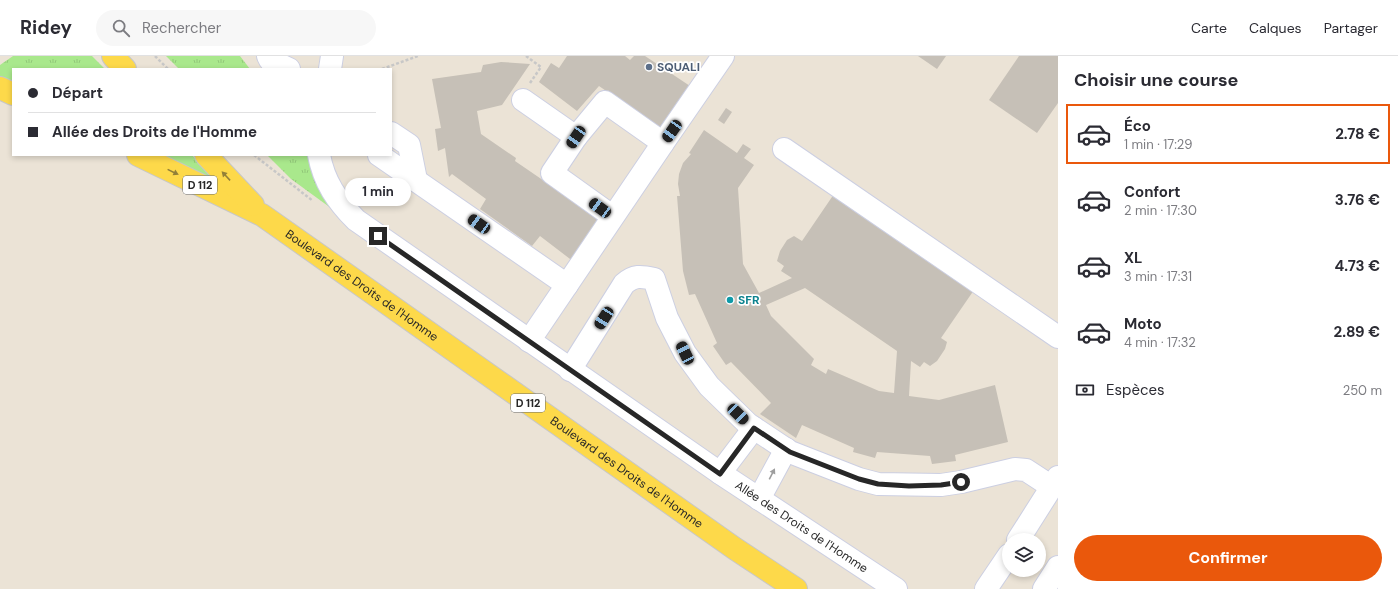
<!DOCTYPE html>
<html lang="fr">
<head>
<meta charset="utf-8">
<style>
	body { margin:0; font-family:"DM Sans",sans-serif; background:#f7f7f7; color:#2b2b33; height:100vh; display:flex; flex-direction:column; font-size:15px; white-space:nowrap }
	* { box-sizing:border-box; margin:0 }
	p { font-size:13px; color:#7c7c81 }
	.icon { flex:none; width:22px; height:22px; fill:none; stroke:currentColor; stroke-width:2; stroke-linecap:round; stroke-linejoin:round }
	.map { position:relative; flex:1; overflow:hidden }
	.sheet { display:flex; flex-direction:column; background:#fff; width:340px }
	.sheet>* { flex:none }
	.guide { position:absolute; left:12px; top:12px; width:380px; height:88px; border-radius:0px; box-shadow:0 2px 6px #0003; display:grid; align-content:center; height:88px; padding:0 16px; background:#fff }
	.fabs { position:absolute; left:1002px; top:477px; display:grid; gap:8px }
	.fabs a { display:grid; place-items:center; width:44px; height:44px; border-radius:50%; background:#fff; box-shadow:0 2px 6px #0003; font-size:20px }
	.end { position:absolute; width:18px; height:18px; margin:-9px; border:5px solid #272727; background:#fff; box-shadow:0 0 0 2px #fff }
	.from { border-radius:50% }
	.bubble { position:absolute; height:28px; border-radius:14px; background:#fff; box-shadow:0 2px 6px #0003; font-size:13px; font-weight:700; line-height:28px; text-align:center }
	.car { position:absolute; width:12px; height:24px; margin:-12px -6px; border-radius:5px; box-shadow:0 0 3px 1px #0007; background:linear-gradient(#222 24%,#8ab4d8 0 40%,#222 0 76%,#8ab4d8 0 86%,#222 0) }
	.guide b { display:flex; align-items:center; gap:14px; height:38px; font-size:15px }
	.guide b+b { border-top:1px solid #e1e1e2 }
	.guide i { width:10px; height:10px; background:#2b2b33 }
	ul { padding:0; list-style:none }
	li { display:flex; align-items:center; gap:12px; height:60px; margin:0 8px 6px; padding:0 8px; border:2px solid transparent; border-radius:0px }
	li div { flex:1 }
	li b { display:block; font-size:15px }
	li em { font-style:normal; font-weight:700 }
	li.current { border-color:#ea580c }
	li>.icon { width:36px; height:36px; stroke-width:1.5 }
	h2 { padding:0 16px; font-size:18px; line-height:48px }
	.pay { display:flex; align-items:center; gap:10px; height:44px; padding:0 16px; font-size:15px }
	.pay p { margin-inline-start:auto }
	.cta { display:flex; gap:8px; margin-top:auto; padding:8px 16px }
	.cta a { flex:1; height:46px; border-radius:24px; background:#ea580c; color:#fff; font-size:16px; font-weight:700; line-height:46px; text-align:center }
	header { display:flex; align-items:center; gap:24px; box-sizing:border-box; height:56px; padding:0 20px; background:#fff; border-bottom:1px solid #e1e1e2 }
	header strong { font-size:19px }
	nav { display:flex; gap:22px; margin-inline-start:auto; font-size:14px }
	.search { width:280px; height:36px; background:#f7f7f7; display:flex; align-items:center; gap:10px; box-sizing:border-box; padding:0 14px; border-radius:22px; color:#7c7c81; font-size:15px }
	main { display:flex; flex:1; min-height:0 }
	.map>svg:first-child { display:block }
</style>
</head>
<body>
<header>
<strong>Ridey</strong>
<div class="search"><svg class="icon" aria-label="search" viewBox="0 0 24 24"><circle cx="10" cy="10" r="6"/><path d="M15 15l6 6"/></svg>Rechercher</div>
<nav><a>Carte</a><a>Calques</a><a>Partager</a></nav>
</header>
<main>
<div class="map">
<svg width="1058" height="533" viewBox="0 0 1058 533">
	<defs>
		<pattern id="grass-tufts" width="24" height="20" patternUnits="userSpaceOnUse"><rect width="24" height="20" fill="#a9e88c"/><path d="M3 7l-1-3M5 7V3M7 7l1-3M15 17l-1-3M17 17v-4M19 17l1-3" fill="none" stroke="#91c779"/></pattern>
	</defs>
	<rect width="100%" height="100%" fill="#ebe3d6"/>
	<g fill="url(#grass-tufts)">
		<polygon points="13,0 92,0 105,13 13,13 13,27 0,20 0,9"/>
		<polygon points="166,0 240,0 250,13 179,13"/>
		<polygon points="155,99 192,99 217,126"/>
		<polygon points="267,99 313,99 339,158 291,123"/>
	</g>
	<g fill="#c6c0b7" fill-rule="evenodd">
		<polygon points="567,0 625,0 630,4 634,0 645,0 690,30 660,72 599,30 577,55 539,26 551,7 559,12"/>
		<polygon points="918,0 946,0 937,13"/>
		<polygon points="1019,0 1058,0 1058,47 1037,77 989,44"/>
		<polygon points="501,6 530,8 502,49 477,55 481,78 516,102 515,105 601,164 574,206 540,180 532,190 480,153 486,143 452,118 449,121 445,92 438,95 435,73 441,72 432,23 481,16 483,9"/>
		<polygon points="726,52 732,56 724,68 718,64"/>
		<path d="M704 74 737 97 743 88 751 93 744 102 754 109 738 132 743 208 759 237 792 222 781 215 784 210 777 205 780 195 787 184 794 180 802 185 834 138 974 234 941 282 947 286 945 293 937 305 930 310 924 306 920 311 911 305 909 340 939 344 995 329 1008 386 955 399 956 405 932 408 930 400 877 396 875 402 853 396 854 392 802 369 796 382 760 358 771 347 731 306 726 309 713 290 717 287 695 238 689 239 683 215 677 140H680L678 128 679 118 683 107 691 98 689 97ZM805 232 897 295 894 337 879 335 828 313 826 318 811 309 814 303 771 260 766 249Z"/>
	</g>
	<g fill="none" stroke-linecap="round" stroke-linejoin="round">
		<g stroke="#cccfe2" stroke-width="24">
			<g id="minor">
				<polyline points="268,0 270,4 289,13"/>
				<polyline points="330,13 332,0"/>
				<polyline points="523,44 576,81 605,46 663,87 529,285"/>
				<polyline points="391,77 409,89 416,124"/>
				<polyline points="576,81 552,117 612,160"/>
				<polyline points="663,87 723,0"/>
				<polyline points="784,93 1058,281"/>
				<path id="s1" d="M319 99C324 126 337 145 356 164L720 417 896 533"/>
				<polyline points="379,99 567,229"/>
				<path d="M570 314 624 228C634 219 641 220 654 223L667 262 685 297 709 330 748 368 790 396 859 423 878 428 941 429 961 426 1015 413 1026 414 1052 431"/>
				<polyline points="720,417 754,372"/>
				<polyline points="759,443 786,393"/>
				<polyline points="1018,484 1058,421"/>
				<polyline points="986,533 1009,499"/>
				<polyline points="1044,533 1058,511"/>
			</g>
		</g>
		<g stroke="#c7c7c7" stroke-width="24">
			<g id="major">
				<polyline points="113,0 125,13"/>
				<polyline points="0,32 13,38"/>
				<path id="s2" d="M138 99 262 159 734 492 796 533"/>
				<polyline points="206,99 253,149"/>
			</g>
		</g>
		<g stroke="#c7c7c7" stroke-width="2.5" stroke-dasharray="3 2" stroke-linecap="butt">
			<polyline points="155,0 168,13"/>
			<polyline points="526,0 541,11 530,27"/>
			<polyline points="382,13 418,0"/>
			<polyline points="254,99 313,145"/>
		</g>
		<use href="#minor" stroke="#fff" stroke-width="22"/>
		<use href="#major" stroke="#fdd94a" stroke-width="22"/>
	</g>
	<defs><path id="oneway-solid" d="M-6-.8H1V-3.2L6.5 0L1 3.2V.8H-6Z"/></defs>
	<g fill="#928038">
		<use href="#oneway-solid" transform="translate(173 116) rotate(26)"/>
		<use href="#oneway-solid" transform="translate(226 120) rotate(-133)"/>
	</g>
	<use fill="#9e9e9e" href="#oneway-solid" transform="translate(772 418) rotate(-63)"/>
	<g fill="none" stroke-linecap="round" stroke-linejoin="round">
		<polyline stroke="#272727" stroke-width="5" points="378,180 720,418 754,372 790,396 859,423 878,428 909,430 941,429 961,426"/>
	</g>
	<circle fill="#5c6f8a" stroke="#fff" stroke-width="1.5" cx="649" cy="11" r="4"/>
	<circle fill="#0f9aa8" stroke="#fff" stroke-width="1.5" cx="730" cy="244" r="4"/>
	<g text-anchor="middle" dominant-baseline="central" stroke-width="3.5" stroke-linejoin="round" paint-order="stroke">
		<g fill="#fff" stroke="#686868" stroke-width="1">
			<rect x="183" y="120" width="34" height="18" rx="3"/>
			<rect x="511" y="338" width="34" height="18" rx="3"/>
		</g>
		<g font-size="11" font-weight="bold" fill="#272727">
			<text x="200" y="129">D 112</text>
			<text x="528" y="347">D 112</text>
		</g>
		<g font-size="12" font-weight="bold" fill="#4e5e75" stroke="#fff" text-anchor="start">
			<text x="657" y="11">SQUALI</text>
		</g>
		<g font-size="12" fill="#272727" stroke="#fff">
			<text stroke="none"><textPath href="#s2" startOffset="260">Boulevard des Droits de l'Homme</textPath></text>
			<text stroke="none"><textPath href="#s2" startOffset="584">Boulevard des Droits de l'Homme</textPath></text>
			<text stroke="none"><textPath href="#s1" startOffset="617">Allée des Droits de l'Homme</textPath></text>
		</g>
		<g font-size="12" font-weight="bold" fill="#0d838f" stroke="#fff" text-anchor="start">
			<text x="738" y="244">SFR</text>
		</g>
	</g>
</svg>
<div class="fabs">
<a><svg class="icon" aria-label="layers" viewBox="0 0 24 24"><path d="M12 4l9 5-9 5-9-5zM3 14l9 5 9-5"/></svg></a>
</div>
<i class="end from" style="left:961px;top:426px"></i>
<i class="end" style="left:378px;top:180px"></i>
<div class="bubble" style="left:345px;top:122px;width:66px">1 min</div>
<i class="car" style="left:672px;top:75px;rotate:215deg"></i>
<i class="car" style="left:576px;top:81px;rotate:214deg"></i>
<i class="car" style="left:600px;top:152px;rotate:306deg"></i>
<i class="car" style="left:479px;top:168px;rotate:305deg"></i>
<i class="car" style="left:604px;top:262px;rotate:213deg"></i>
<i class="car" style="left:685px;top:297px;rotate:334deg"></i>
<i class="car" style="left:738px;top:358px;rotate:134deg"></i>
<div class="guide">
<b><i class="from"></i>Départ</b>
<b><i></i>Allée des Droits de l'Homme</b>
</div>
</div>
<section class="sheet">
<h2>Choisir une course</h2>
<ul>
<li class="current"><svg class="icon" aria-label="car" viewBox="0 0 24 24"><path d="M5 17H2v-5l4-1 3-4h7l3 4 3 1v5h-3M9 17h6M6 11h13"/><circle cx="7" cy="17" r="2"/><circle cx="17" cy="17" r="2"/></svg><div><b>Éco</b><p>1 min · 17:29</p></div><em>2.78 €</em></li>
<li><svg class="icon" aria-label="car" viewBox="0 0 24 24"><path d="M5 17H2v-5l4-1 3-4h7l3 4 3 1v5h-3M9 17h6M6 11h13"/><circle cx="7" cy="17" r="2"/><circle cx="17" cy="17" r="2"/></svg><div><b>Confort</b><p>2 min · 17:30</p></div><em>3.76 €</em></li>
<li><svg class="icon" aria-label="car" viewBox="0 0 24 24"><path d="M5 17H2v-5l4-1 3-4h7l3 4 3 1v5h-3M9 17h6M6 11h13"/><circle cx="7" cy="17" r="2"/><circle cx="17" cy="17" r="2"/></svg><div><b>XL</b><p>3 min · 17:31</p></div><em>4.73 €</em></li>
<li><svg class="icon" aria-label="car" viewBox="0 0 24 24"><path d="M5 17H2v-5l4-1 3-4h7l3 4 3 1v5h-3M9 17h6M6 11h13"/><circle cx="7" cy="17" r="2"/><circle cx="17" cy="17" r="2"/></svg><div><b>Moto</b><p>4 min · 17:32</p></div><em>2.89 €</em></li>
</ul>
<div class="pay"><svg class="icon" aria-label="cash" viewBox="0 0 24 24"><path d="M3 7h18v10H3z"/><circle cx="12" cy="12" r="2"/></svg>Espèces<p>250 m</p></div>
<div class="cta"><a>Confirmer</a></div>
</section>
</main>
</body>
</html>
